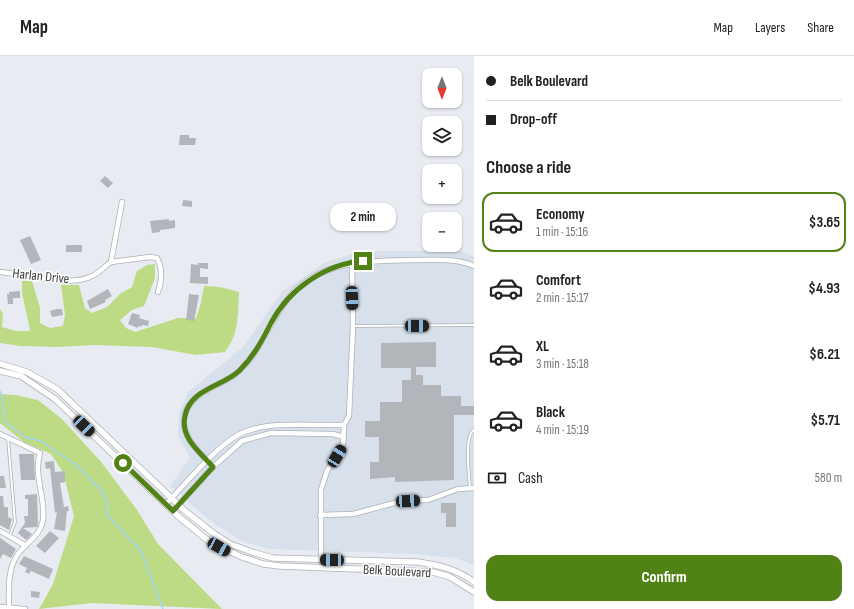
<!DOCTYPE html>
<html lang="en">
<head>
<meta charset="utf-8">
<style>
	body { margin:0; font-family:"Sofia Sans Condensed",sans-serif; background:#f2f2f2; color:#222; height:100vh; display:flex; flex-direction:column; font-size:15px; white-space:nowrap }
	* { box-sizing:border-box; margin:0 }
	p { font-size:13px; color:#767676 }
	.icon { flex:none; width:22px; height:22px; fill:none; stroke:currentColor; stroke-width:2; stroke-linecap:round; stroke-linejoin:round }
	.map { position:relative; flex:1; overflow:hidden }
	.sheet { display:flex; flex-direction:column; background:#fff; width:380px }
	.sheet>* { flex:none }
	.guide { display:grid; align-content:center; height:88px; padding:0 12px; background:#fff }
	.needle { width:26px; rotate:180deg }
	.fabs { position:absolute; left:422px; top:12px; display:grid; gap:8px }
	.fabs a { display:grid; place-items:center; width:40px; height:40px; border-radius:8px; background:#fff; box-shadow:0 1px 3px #0004; font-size:20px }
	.end { position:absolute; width:18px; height:18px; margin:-9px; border:5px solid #508215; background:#fff; box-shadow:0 0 0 2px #fff }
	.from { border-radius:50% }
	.bubble { position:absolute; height:28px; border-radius:12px; background:#fff; box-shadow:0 1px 3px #0004; font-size:13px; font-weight:700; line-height:28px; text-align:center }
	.car { position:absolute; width:12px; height:24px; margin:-12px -6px; border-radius:5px; box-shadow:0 0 3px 1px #0007; background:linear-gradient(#222 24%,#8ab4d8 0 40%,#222 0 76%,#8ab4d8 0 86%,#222 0) }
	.guide b { display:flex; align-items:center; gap:14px; height:38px; font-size:15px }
	.guide b+b { border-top:1px solid #e0e0e0 }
	.guide i { width:10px; height:10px; background:#222 }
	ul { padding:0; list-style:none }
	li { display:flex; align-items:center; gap:12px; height:60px; margin:0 8px 6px; padding:0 4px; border:2px solid transparent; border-radius:12px }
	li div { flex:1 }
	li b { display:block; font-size:15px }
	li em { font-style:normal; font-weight:700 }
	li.selected { border-color:#508215 }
	li>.icon { width:36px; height:36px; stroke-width:1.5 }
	h2 { padding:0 12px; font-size:18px; line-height:48px }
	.pay { display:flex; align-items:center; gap:10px; height:44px; padding:0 12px; font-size:15px }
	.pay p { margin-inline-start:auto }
	.primary-button { display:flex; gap:8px; margin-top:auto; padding:8px 12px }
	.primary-button a { flex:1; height:46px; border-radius:12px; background:#508215; color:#fff; font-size:16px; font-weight:700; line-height:46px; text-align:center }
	header { display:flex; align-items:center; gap:24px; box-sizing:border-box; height:56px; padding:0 20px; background:#fff; border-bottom:1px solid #e0e0e0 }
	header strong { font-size:19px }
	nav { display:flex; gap:22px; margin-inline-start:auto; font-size:14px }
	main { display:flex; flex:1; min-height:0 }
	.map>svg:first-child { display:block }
</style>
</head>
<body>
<header>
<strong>Map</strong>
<nav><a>Map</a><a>Layers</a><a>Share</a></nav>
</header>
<main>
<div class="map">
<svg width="474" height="553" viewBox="0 0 474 553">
	<rect width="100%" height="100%" fill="#e8ecf2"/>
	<polygon fill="#d7e0eb" points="360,195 462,195 474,201 474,509 455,502 414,498 269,493 241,485 208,463 170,430 190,402 178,380 179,357 188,336 242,292 283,235 324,207"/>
	<g fill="#bddb84">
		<path d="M155 208V222L144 250 132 254 120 264 126 272 135 276 178 262H196L201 247 204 230 220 231 239 236C238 259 239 278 225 296L196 299 152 291 95 289 56 291 20 290 0 287V253L3 258 2 271 16 275H29L30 274 22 237V225H32L40 252V267L50 272 63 270 65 259 61 229H79L85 252 92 257 107 251 120 238 132 231 137 215 147 209Z"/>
		<polygon points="0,338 15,339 38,344 62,363 102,407 137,454 158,488 222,553 92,547 39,553 53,528 74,460 63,416 51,398 24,386 0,367"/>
	</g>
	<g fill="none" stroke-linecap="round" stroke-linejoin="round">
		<polyline stroke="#a3d6fb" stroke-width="1.5" points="0,335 3,342 5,366 25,381 41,385 76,409 103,436 108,449 107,459 141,495 163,553"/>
	</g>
	<g fill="#b2b6bb">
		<polygon points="180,79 189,79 189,82 196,82 195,89 179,89"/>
		<polygon points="105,120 113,127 108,132 100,125"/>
		<polygon points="183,144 192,145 192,151 182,150"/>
		<polygon points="169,163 169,165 175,164 175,172 160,174 160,176 152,177 150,165"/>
		<polygon points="30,180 41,204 31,208 20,184"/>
		<rect x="66" y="189" width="16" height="7"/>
		<polygon points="198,207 208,207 208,213 200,212 200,221 208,221 208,228 190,227 191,208 198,209"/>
		<polygon points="108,233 112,240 105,244 106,246 90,253 87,245"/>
		<polygon points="20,235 20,242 13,242 13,248 8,248 7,238 9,238 9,236"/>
		<polygon points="189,238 199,239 194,265 186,264"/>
		<polygon points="57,253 62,253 63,259 52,261 50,255"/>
		<polygon points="132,257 140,259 139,262 149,265 148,270 142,269 141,271 138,270 138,272 128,268"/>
		<polygon points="436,286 436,311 416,311 416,319 423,319 423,329 441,329 441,340 461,340 461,350 474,350 474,359 454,359 454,424 395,426 395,421 370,423 370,406 379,406 379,381 365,381 365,365 380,365 380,346 402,346 402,324 411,324 411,312 381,312 381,287"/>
		<polygon points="19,398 34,398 35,424 21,424"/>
		<polygon points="54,405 55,416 65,415 65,426 60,427 64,451 68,450 69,455 67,455 65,475 54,473 57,456 55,457 50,412 46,413 45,406"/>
		<polygon points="0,420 4,420 6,432 0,432"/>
		<polygon points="37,438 38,468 37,471 23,472 32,478 26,484 18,477 25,467 24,460 28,460 28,443 25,443 25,439"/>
		<polygon points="0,440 3,440 4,451 8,451 8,461 12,463 9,474 0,469"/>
		<polygon points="441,447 456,447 456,471 446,471 446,457 441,457"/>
		<polygon points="50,475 59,482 45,497 36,490"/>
		<polygon points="0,482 16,493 11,502 3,498 0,503"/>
		<polygon points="24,500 53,513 49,523 31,515 29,518 25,516 27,512 19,508"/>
		<polygon points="31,535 40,536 39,542 31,541"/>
	</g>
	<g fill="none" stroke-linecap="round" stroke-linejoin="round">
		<g stroke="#adb1b6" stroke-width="3.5">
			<g id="service">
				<polyline points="353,270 474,269"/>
				<polyline points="8,383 15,466 10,479"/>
				<path d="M470 432C469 420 464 379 474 374"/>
			</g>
		</g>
		<g stroke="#adb1b6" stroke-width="6">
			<g id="minor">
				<path d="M111 206 150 201 157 202C163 213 162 224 158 236"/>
				<path d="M0 216C25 218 69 232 92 220 99 217 105 210 111 206L122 146"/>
				<path d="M0 378 40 397C33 419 46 442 43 464 41 479 26 487 18 498 7 513 9 534 9 552"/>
				<path d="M213 411C201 397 182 383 184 363 188 334 221 332 239 315 263 293 270 262 292 238 324 203 371 205 414 204 435 204 455 202 474 210"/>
				<path d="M166 448C186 428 220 384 247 375 275 365 314 370 344 369"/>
				<polyline points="173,455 213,411 242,385 271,377 333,378 344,381"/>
				<polyline points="320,459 353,458 402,445 428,444 458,433 474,432"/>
				<polyline points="0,475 26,490"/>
				<polyline points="321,504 321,434 327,415 343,388 344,369 349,360 353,270 352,206"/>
				<polyline points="0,551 25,553"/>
			</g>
		</g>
		<g stroke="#adb1b6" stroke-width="7">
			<g id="tertiary">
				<path d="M0 308 27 316 57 333 185 455 213 477 230 488 255 497 273 502 418 506C438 509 457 513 474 526"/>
				<polyline points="0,315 21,320 55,343 178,460 211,487 242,501 263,508 280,510 433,516 450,521 474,536"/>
			</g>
		</g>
		<use href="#service" stroke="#fff" stroke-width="2"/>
		<use href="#minor" stroke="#fff" stroke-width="4.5"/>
		<use href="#tertiary" stroke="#fff" stroke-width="5.5"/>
	</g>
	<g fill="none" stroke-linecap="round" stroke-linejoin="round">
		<path stroke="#508215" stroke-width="5" d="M123 407 173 455 213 411C200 396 180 382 185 360 190 333 222 331 239 315 254 300 262 285 271 267 289 233 325 208 363 205"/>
	</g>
	<g text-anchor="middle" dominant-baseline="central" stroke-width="3" stroke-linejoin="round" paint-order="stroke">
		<g font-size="14" fill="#3b3d3f" stroke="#fff">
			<text transform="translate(41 220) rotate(6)">Harlan Drive</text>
			<text transform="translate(397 515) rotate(3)">Belk Boulevard</text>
		</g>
	</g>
</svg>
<div class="fabs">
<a><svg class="needle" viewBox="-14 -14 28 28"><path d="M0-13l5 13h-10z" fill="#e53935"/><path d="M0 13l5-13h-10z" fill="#767676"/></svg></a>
<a><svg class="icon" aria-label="layers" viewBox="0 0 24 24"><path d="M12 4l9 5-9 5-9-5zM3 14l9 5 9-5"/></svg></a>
<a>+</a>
<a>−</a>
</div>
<i class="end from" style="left:123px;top:407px"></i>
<i class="end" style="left:363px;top:205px"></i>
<div class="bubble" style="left:330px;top:147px;width:66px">2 min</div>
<i class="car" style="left:352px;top:242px;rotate:178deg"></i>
<i class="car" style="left:417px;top:270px;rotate:90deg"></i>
<i class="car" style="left:84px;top:370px;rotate:134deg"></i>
<i class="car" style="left:337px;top:400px;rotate:31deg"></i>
<i class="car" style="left:408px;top:445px;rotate:87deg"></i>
<i class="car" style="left:219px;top:491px;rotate:119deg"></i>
<i class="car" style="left:332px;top:504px;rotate:271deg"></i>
</div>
<section class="sheet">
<div class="guide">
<b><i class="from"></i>Belk Boulevard</b>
<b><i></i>Drop-off</b>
</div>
<h2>Choose a ride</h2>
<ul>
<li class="selected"><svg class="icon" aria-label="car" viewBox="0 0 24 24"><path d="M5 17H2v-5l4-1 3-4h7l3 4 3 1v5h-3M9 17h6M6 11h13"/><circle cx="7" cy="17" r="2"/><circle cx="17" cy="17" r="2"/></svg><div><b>Economy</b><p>1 min · 15:16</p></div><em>$3.65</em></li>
<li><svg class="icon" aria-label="car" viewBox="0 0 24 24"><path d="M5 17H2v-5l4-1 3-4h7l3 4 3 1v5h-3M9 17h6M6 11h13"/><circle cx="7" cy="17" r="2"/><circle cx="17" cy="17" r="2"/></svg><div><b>Comfort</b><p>2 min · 15:17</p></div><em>$4.93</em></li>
<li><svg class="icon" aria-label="car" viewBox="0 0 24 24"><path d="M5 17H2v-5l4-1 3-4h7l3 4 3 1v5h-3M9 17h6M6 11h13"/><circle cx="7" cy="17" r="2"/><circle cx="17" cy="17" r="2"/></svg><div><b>XL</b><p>3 min · 15:18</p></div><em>$6.21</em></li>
<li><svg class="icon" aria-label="car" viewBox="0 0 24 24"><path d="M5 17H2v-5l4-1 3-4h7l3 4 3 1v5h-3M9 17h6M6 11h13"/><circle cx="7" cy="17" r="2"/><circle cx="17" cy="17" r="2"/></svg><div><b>Black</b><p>4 min · 15:19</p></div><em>$5.71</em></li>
</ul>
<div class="pay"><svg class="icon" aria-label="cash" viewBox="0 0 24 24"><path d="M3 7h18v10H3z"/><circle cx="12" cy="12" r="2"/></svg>Cash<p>580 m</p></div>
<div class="primary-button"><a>Confirm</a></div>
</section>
</main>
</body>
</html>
